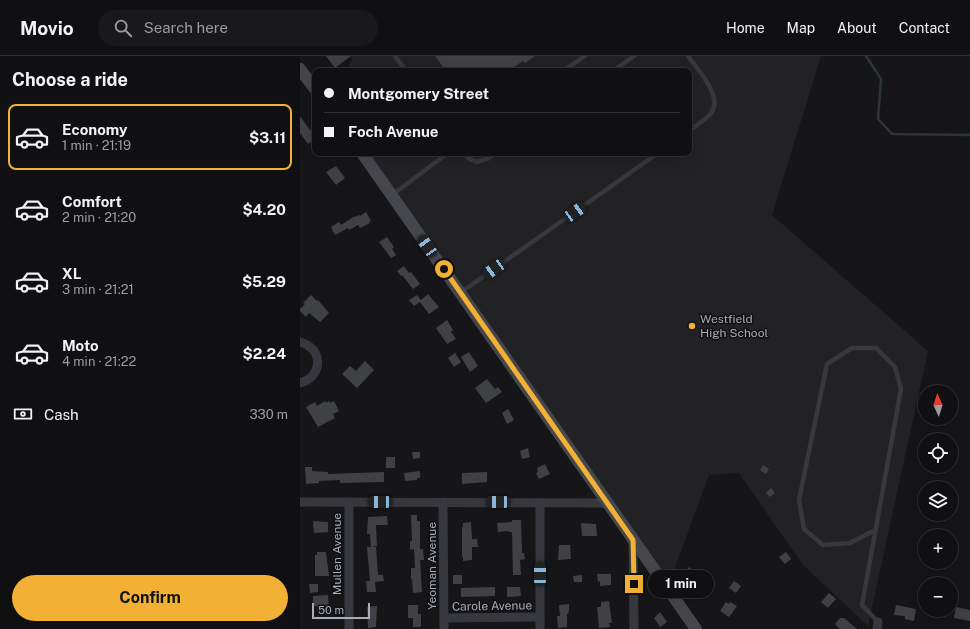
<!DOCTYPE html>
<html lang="en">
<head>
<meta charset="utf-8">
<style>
	body { margin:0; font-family:"Public Sans",sans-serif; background:#19191b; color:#f1f3f6; height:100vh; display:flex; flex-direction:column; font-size:15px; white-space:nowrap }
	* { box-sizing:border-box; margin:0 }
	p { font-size:13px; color:#9c9d9f }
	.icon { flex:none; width:22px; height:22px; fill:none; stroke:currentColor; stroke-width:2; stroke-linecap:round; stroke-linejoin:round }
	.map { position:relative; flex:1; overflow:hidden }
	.drawer { display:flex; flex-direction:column; background:#101012; width:300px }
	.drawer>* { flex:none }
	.banner { position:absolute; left:12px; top:12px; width:380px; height:88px; border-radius:8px; box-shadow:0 4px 16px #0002,0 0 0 1px #303032; display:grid; align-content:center; height:88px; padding:0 12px; background:#101012 }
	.needle { width:26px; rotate:356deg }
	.fabs { position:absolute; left:618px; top:329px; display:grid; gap:8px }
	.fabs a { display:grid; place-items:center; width:40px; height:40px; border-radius:50%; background:#101012; box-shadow:0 4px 16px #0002,0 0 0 1px #303032; font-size:20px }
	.scale { position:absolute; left:12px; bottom:10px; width:58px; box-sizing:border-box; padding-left:4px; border:2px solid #a8adb8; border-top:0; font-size:11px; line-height:14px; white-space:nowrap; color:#a8adb8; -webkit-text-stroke:3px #111113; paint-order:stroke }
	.end { position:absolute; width:18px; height:18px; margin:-9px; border:5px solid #f2b134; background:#111; box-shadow:0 0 0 2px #111 }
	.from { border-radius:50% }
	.bubble { position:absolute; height:28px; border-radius:14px; background:#101012; box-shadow:0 4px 16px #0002,0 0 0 1px #303032; font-size:13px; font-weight:700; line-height:28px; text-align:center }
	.car { position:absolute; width:12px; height:24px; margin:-12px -6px; border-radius:5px; box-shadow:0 0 3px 1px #0007; background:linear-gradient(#222 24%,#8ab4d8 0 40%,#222 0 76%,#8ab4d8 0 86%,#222 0) }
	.banner b { display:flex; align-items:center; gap:14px; height:38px; font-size:15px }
	.banner b+b { border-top:1px solid #303032 }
	.banner i { width:10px; height:10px; background:#f1f3f6 }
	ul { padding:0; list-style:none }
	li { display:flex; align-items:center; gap:12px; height:66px; margin:0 8px 6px; padding:0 4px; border:2px solid transparent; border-radius:8px }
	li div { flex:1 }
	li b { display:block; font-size:15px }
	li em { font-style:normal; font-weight:700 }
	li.on { border-color:#f2b134 }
	li>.icon { width:36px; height:36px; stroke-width:1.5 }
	h2 { padding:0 12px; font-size:18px; line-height:48px }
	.pay { display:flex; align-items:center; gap:10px; height:44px; padding:0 12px; font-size:15px }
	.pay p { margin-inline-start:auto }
	.cta { display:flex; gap:8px; margin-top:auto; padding:8px 12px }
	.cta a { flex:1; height:46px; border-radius:24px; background:#f2b134; color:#111; font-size:16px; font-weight:700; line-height:46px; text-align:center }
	header { display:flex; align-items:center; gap:24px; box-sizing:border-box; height:56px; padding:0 20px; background:#101012; border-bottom:1px solid #303032 }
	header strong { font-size:19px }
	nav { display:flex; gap:22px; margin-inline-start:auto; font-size:14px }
	.search { width:280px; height:36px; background:#19191b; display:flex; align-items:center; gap:10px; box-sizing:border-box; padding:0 14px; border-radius:22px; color:#9c9d9f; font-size:15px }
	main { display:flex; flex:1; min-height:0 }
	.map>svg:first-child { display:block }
</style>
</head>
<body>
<header>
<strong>Movio</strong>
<div class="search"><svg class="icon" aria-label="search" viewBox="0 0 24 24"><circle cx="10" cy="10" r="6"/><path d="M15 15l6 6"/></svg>Search here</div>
<nav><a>Home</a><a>Map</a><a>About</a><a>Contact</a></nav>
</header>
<main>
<section class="drawer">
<h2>Choose a ride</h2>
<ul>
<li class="on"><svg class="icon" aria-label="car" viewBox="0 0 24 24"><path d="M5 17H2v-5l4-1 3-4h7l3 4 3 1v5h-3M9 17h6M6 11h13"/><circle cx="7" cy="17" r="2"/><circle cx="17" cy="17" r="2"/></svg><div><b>Economy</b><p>1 min · 21:19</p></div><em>$3.11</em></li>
<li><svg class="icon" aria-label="car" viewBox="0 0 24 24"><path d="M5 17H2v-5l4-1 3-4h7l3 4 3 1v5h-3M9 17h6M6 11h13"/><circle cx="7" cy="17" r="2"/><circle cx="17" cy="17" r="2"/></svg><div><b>Comfort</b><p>2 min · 21:20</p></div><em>$4.20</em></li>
<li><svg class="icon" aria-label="car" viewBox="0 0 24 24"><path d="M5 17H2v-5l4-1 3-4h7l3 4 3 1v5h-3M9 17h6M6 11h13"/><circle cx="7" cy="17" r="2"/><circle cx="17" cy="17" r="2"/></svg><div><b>XL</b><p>3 min · 21:21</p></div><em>$5.29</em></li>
<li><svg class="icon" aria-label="car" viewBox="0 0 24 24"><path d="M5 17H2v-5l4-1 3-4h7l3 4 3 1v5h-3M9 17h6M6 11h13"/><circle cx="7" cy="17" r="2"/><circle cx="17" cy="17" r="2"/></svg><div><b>Moto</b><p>4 min · 21:22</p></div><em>$2.24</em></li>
</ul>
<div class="pay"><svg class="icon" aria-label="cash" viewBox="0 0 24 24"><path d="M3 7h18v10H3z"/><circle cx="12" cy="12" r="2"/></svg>Cash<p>330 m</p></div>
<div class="cta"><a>Confirm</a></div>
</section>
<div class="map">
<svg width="670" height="573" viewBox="0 0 670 573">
	<rect width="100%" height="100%" fill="#161618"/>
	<polygon fill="#222225" points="52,0 521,0 472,159 628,295 568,570 503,509 439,417 409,419 367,533 61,97 389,97 389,15 48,15"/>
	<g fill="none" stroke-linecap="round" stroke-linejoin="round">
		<polyline stroke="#2c353c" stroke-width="2.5" points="566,0 581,23 578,63 592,78 670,79"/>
	</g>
	<g fill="#404145">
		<polygon points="26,0 51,0 35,12"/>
		<polygon points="135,0 235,0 225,7 223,5 208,15 146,15"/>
		<polygon points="0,60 15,81 15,83 8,88 0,77"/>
		<polygon points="36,110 45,122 36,129 26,116"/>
		<polygon points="66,156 71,165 69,166 70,167 60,172 58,169 49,174 48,172 35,179 31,171 39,166 41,169 55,160 55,161 59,159 60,160"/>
		<polygon points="87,181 94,191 92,193 96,199 91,202 79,186"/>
		<polygon points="104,210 109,217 111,216 120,228 113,233 102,219 101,220 97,215"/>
		<polygon points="128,238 139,251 129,258 120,246 114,250 109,244 117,239 121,244"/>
		<polygon points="11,239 17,245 18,244 29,257 20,266 9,257 6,261 0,255 0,253 5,248 3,247"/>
		<polygon points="147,264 153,274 151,276 156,283 147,288 136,272"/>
		<polygon points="169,296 178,310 170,316 161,301"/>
		<polygon points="155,297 161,306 154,311 148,302"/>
		<polygon points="65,305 74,314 57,332 42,318 50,310 56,315"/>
		<polygon points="187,323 195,333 198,331 202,336 186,347 175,332"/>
		<polygon points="25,345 26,347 29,345 30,347 34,345 39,355 33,358 35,362 18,371 6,351 15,346 17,350"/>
		<polygon points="208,353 214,364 207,368 202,357"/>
		<polygon points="228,392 230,401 222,403 220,395"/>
		<polygon points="112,396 120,396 120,402 113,403"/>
		<rect x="86" y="401" width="9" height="11"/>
		<polygon points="245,408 250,418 239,423 236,417 238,416 237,412"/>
		<polygon points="463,409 469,413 466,418 460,414"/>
		<polygon points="5,411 12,411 12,415 28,416 28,418 84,416 84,426 40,427 40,424 19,425 19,427 6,428"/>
		<polygon points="120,415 120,422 117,422 117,424 105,425 104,417"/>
		<polygon points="187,416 187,426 162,428 162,417"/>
		<polygon points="471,432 475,437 470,441 466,437"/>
		<polygon points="111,459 117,459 117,465 120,465 120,493 123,493 124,504 120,504 122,536 113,537 112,523 111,523 111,512 115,512 114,493 110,494 110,485 112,485"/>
		<polygon points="87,460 88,469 76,469 77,490 71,491 70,478 67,478 68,461"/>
		<polygon points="212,464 221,464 222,497 224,497 225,503 220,504 221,519 213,519 212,476 209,476 209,475 198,476 197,467 212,466"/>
		<polygon points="13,465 28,466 28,476 14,477"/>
		<polygon points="171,466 172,483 177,483 178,491 172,491 172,504 163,505 163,501 162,501 162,471 163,471 163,467"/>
		<polygon points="281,467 296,468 297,480 282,480"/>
		<polygon points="259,489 270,489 271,503 258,504"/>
		<polygon points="67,491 76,491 78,519 83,519 84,525 75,526 76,536 67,536 66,525 70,525"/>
		<polygon points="17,496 26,496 29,520 15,520 15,499 17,499"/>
		<polygon points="486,496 491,503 485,508 479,501"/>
		<polygon points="389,511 396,516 392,522 393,523 390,528 382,522"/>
		<polygon points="297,518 311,518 311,529 300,530 300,525 298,526"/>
		<rect x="153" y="519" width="9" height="9"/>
		<polygon points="282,519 282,526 274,526 273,520"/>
		<polygon points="434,525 441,530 436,537 429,532"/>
		<polygon points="9,528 18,528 18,536 10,537"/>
		<polygon points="195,531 195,540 161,541 161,532"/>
		<polygon points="207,531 220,531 221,540 207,541"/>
		<polygon points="529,537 536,543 528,552 521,546"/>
		<polygon points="28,539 29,555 17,556 17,550 13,550 13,540"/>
		<polygon points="309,545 312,567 309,567 310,571 299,572 297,551 301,551 301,546"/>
		<polygon points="426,546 429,548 430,546 437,550 429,561 420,555"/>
		<polygon points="269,548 269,555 268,558 267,558 267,571 258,572 257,560 260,560 259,549"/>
		<polygon points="108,549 118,549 118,558 121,558 121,571 113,571 113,562 108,562"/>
		<polygon points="596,549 616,553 614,565 605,563 605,560 594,559"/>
		<polygon points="77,550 76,571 68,572 67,551"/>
		<polygon points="656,551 670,554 670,565 654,562"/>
		<polygon points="360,556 367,566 360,571 354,562"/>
		<polygon points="540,562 544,562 557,573 540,573 535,568"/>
	</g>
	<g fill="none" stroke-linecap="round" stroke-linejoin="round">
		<g stroke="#37383d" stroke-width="4.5">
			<polyline points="95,0 106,15"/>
			<path d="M388 0C397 13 424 41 411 57 406 64 396 69 389 75"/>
			<polyline points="263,15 285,0"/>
			<polyline points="313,15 334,0"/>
			<polyline points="164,97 168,102 177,106 189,102 196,97"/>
			<polyline points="92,139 148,97"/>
			<polyline points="160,237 358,97"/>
			<polyline points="575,474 550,487 523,489 504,473 499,444 527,308 552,292 576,292 595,311 601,333 562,549 578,566"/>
		</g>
		<g stroke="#37383d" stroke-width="9">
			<path d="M0 286C24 292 23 321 0 327"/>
			<polyline points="0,446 308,447"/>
			<polyline points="49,446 49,573"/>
			<polyline points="143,446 144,573"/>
			<polyline points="333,484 334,573"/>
			<polyline points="144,562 240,561"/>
			<polyline points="240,573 240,447"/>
			<polyline points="577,573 578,566"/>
		</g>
		<g stroke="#45474d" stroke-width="12">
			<polyline points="0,13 15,33"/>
			<polyline points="62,97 396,573"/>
		</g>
	</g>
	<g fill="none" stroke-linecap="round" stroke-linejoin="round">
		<polyline stroke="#f2b134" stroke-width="5" points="144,213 333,484 334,528"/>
	</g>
	<circle fill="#f2b134" stroke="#111113" stroke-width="1.5" cx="392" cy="270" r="4"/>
	<g text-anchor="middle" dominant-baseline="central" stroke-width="3" stroke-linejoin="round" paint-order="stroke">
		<g font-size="12" fill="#a8adb8" stroke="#111113" text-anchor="start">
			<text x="400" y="263">Westfield<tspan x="400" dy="14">High School</tspan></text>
		</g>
		<g font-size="12" fill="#a8adb8" stroke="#111113">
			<text transform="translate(37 498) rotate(-90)">Mullen Avenue</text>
			<text transform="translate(132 510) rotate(-90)">Yeoman Avenue</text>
			<text transform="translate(192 550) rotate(-1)">Carole Avenue</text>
		</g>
	</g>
</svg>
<div class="fabs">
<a><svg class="needle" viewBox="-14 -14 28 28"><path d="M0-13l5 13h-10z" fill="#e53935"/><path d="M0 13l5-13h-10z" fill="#9c9d9f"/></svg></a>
<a><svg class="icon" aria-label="locate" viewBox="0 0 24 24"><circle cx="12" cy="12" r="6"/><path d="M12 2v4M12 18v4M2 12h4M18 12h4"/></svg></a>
<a><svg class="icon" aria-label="layers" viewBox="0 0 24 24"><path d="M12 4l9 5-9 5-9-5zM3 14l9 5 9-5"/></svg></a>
<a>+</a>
<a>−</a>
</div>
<div class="scale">50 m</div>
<i class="end from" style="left:144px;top:213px"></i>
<i class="end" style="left:334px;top:528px"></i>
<div class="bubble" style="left:348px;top:514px;width:66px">1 min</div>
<i class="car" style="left:275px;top:156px;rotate:55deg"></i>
<i class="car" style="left:127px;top:190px;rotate:325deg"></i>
<i class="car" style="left:194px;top:213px;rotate:235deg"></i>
<i class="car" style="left:80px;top:446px;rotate:270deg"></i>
<i class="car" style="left:198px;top:446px;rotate:270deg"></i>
<i class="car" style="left:240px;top:518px;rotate:0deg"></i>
<div class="banner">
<b><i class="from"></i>Montgomery Street</b>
<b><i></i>Foch Avenue</b>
</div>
</div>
</main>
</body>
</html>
